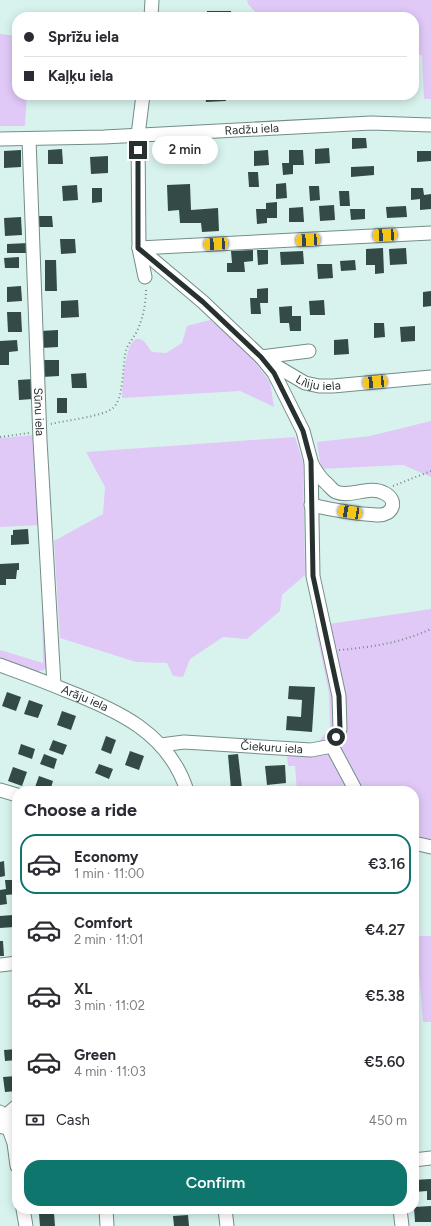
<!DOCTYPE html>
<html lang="en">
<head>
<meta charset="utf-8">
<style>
	body { margin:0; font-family:Figtree,sans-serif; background:#f7f7f7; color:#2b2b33; height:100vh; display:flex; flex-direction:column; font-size:15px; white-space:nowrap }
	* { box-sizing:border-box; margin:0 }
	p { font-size:13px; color:#7c7c81 }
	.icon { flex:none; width:22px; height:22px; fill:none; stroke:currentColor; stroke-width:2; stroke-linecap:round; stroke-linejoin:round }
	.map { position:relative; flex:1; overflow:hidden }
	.panel { position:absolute; left:12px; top:786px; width:407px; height:428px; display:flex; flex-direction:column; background:#fff; border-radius:16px; box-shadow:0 2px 10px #0003 }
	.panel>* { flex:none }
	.hud { position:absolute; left:12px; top:12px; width:407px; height:88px; border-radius:16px; box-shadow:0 2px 10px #0003; display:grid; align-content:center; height:88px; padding:0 12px; background:#fff }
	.end { position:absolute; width:18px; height:18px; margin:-9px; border:5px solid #273230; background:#fff; box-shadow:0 0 0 2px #fff }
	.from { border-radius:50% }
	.bubble { position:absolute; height:28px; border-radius:14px; background:#fff; box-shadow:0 2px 10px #0003; font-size:13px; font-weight:600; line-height:28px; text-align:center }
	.car { position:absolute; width:12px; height:24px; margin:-12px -6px; border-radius:5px; box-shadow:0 0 3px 1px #0007; background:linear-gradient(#f5c518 24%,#345 0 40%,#f5c518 0 76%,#345 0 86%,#f5c518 0) }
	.hud b { display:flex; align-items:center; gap:14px; height:38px; font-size:15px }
	.hud b+b { border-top:1px solid #e1e1e2 }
	.hud i { width:10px; height:10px; background:#2b2b33 }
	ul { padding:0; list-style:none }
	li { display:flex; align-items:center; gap:12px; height:60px; margin:0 8px 6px; padding:0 4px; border:2px solid transparent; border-radius:16px }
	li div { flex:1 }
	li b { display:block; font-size:15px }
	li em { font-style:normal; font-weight:600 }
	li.selected { border-color:#0f766e }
	li>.icon { width:36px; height:36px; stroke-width:1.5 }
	h2 { padding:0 12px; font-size:18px; line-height:48px }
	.pay { display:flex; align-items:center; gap:10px; height:44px; padding:0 12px; font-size:15px }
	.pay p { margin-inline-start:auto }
	.action { display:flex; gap:8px; margin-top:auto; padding:8px 12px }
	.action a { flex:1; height:46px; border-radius:16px; background:#0f766e; color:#fff; font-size:16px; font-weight:600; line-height:46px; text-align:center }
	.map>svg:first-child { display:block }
</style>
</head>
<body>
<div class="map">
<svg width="431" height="1226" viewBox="0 0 431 1226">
	<rect width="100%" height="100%" fill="#d8f3ee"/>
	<g fill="#e0c9f7">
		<polygon points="247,0 431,0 431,99 424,99 422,55 414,55 414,17 273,17 259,16 248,4"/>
		<polygon points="0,34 17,36 17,95 27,95 25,126 0,126"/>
		<path d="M210 320 243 346 270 382 274 407 240 391 122 398C123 389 124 330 142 340 146 342 149 349 152 352L166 353 182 343 187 326Z"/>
		<polygon points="431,421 431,477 403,465 321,469 317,442 370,436"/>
		<polygon points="33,435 39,525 0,527 0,438"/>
		<polygon points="295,437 303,462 305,575 282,595 280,611 247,639 223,637 190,659 183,677 173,676 167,663 136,662 60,638 54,541 103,514 105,487 86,452"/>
		<polygon points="42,597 46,598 47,667 44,670 36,672 0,661 0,650 43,663"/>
		<polygon points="431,609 431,841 414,837 414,791 297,791 295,766 288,766 287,756 309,755 330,727 329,693 315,626"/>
		<polygon points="416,936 431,936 431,1022 423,1022"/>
	</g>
	<g fill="#334a46">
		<polygon points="207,11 231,11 232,17 207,17"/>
		<polygon points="205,95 225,95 226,101 206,102"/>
		<polygon points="352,138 366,138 367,148 352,149"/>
		<polygon points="329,148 330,163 315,164 315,149"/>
		<polygon points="62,149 63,164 48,164 48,150"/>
		<polygon points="21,150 21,167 4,168 4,151"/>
		<polygon points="268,150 269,165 254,166 254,151"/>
		<polygon points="289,150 303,150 304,165 293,165 293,174 283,175 282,163 289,163"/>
		<polygon points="417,151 431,151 431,161 417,162"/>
		<polygon points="108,156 108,173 91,174 90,157"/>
		<polygon points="374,166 374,175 351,177 351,167"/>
		<polygon points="248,172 258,172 259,187 249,187"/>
		<polygon points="286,183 287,198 276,199 276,184"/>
		<polygon points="190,184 191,210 218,208 219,231 202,232 201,223 180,223 179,210 168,211 167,185"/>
		<polygon points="77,185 78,200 63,201 62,186"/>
		<polygon points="309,186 319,186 320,200 310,201"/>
		<polygon points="92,188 102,188 102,202 92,203"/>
		<polygon points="411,188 423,188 424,195 431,194 431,209 420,210 420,199 411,200"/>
		<polygon points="339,191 349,191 350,206 340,206"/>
		<polygon points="277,202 277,218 267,218 267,223 257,224 256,209 266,209 266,203"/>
		<polygon points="334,205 335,220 320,221 319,206"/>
		<polygon points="406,206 407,217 387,218 386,207"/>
		<polygon points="303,207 304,222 289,222 289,208"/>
		<polygon points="350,209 365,209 365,219 351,220"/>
		<polygon points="37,216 52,216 53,227 38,227"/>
		<polygon points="21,217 22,235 5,236 4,218"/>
		<polygon points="60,239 75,239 76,253 61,254"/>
		<polygon points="29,243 30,253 7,253 7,244"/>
		<polygon points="383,248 384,273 375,274 375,265 366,265 366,249"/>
		<polygon points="406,248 407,264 390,265 389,249"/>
		<polygon points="253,250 253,261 244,262 245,272 227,272 227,263 232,263 231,251"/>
		<polygon points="257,250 268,250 268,264 258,265"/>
		<polygon points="303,251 304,264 281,265 280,252"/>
		<polygon points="19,257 19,268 5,268 4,258"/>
		<polygon points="45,260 56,260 57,291 45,291"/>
		<polygon points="355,260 356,270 341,271 340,261"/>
		<polygon points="317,264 332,264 333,278 318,279"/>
		<polygon points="21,286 22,301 7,302 7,287"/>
		<polygon points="268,288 268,303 260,303 261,314 251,314 250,298 257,298 257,289"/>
		<polygon points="431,291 431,306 423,307 423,292"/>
		<polygon points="78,300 79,317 61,318 61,301"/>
		<polygon points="324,300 325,315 310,315 309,301"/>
		<polygon points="292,306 292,316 301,316 301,331 290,331 289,323 280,323 279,307"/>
		<polygon points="7,312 21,312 22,332 8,332"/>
		<polygon points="374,323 384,323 385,337 374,338"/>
		<polygon points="415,326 415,341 401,342 400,327"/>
		<polygon points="58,330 58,347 41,348 40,331"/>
		<polygon points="348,339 349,354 334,355 334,340"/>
		<polygon points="17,340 18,351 9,352 9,365 0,365 0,341"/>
		<polygon points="41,360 59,360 59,376 42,377"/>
		<polygon points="86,373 87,388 72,388 71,374"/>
		<polygon points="33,379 33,399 19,400 18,380"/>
		<rect x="57" y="398" width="10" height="15"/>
		<polygon points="28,529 29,544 11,545 11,535 13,535 13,530"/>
		<polygon points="19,563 19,570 17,570 16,579 6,579 6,585 0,585 0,564"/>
		<polygon points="289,686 315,687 312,732 286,730 287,716 301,717 302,700 288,699"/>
		<polygon points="7,692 21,697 16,711 2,706"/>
		<polygon points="29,700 43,705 38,718 24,714"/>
		<polygon points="62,711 76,716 71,730 57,725"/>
		<polygon points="106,736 116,740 111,754 101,750"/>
		<polygon points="53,740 67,745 63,755 49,750"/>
		<polygon points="21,744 35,749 32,759 18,754"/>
		<polygon points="130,751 144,756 139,770 125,765"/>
		<polygon points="44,754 57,759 54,769 40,764"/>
		<polygon points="238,754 242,788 231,789 228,755"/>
		<polygon points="99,764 113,769 109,779 95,773"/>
		<polygon points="285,765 286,783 267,785 265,766"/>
		<polygon points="13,767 27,772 22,786 8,781"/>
		<polygon points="39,776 53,781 50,791 34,790"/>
		<polygon points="14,832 17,832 17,859 16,859"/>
		<polygon points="4,861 5,876 0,877 0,862"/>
		<polygon points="5,880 17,880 17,894 6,895 7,904 0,905 0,890 6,889"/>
		<polygon points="13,915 14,927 0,928 0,916"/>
		<polygon points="0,941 3,941 4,956 0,956"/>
		<polygon points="17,1049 17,1060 5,1061 4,1050"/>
		<polygon points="17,1076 17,1091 5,1092 3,1077"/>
		<polygon points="431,1179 431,1200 427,1200 427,1191 414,1192 414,1180"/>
		<polygon points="431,1206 431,1222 415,1222 414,1207"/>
		<polygon points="54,1213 55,1226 40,1226 39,1214"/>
		<polygon points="188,1215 189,1226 174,1226 173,1216"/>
	</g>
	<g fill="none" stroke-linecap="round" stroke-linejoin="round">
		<g stroke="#748d88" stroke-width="15">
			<g id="minor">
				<polyline points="151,17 152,0"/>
				<polyline points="143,95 138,135 139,248 145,277"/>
				<path id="s1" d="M0 139 104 137 371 123 431 125"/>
				<path id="s2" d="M29 139 40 440 54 685"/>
				<path id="s3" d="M139 248 203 302 261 357 305 383 319 386H333L431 377"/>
				<polyline points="139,248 431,233"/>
				<polyline points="261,357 274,373 303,431 311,461 313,576 339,696 340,729 332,746"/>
				<polyline points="261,357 309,351"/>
				<path d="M311 505C333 510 355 514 377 515 393 516 399 500 384 493 369 485 351 498 336 492 332 490 329 485 325 482 319 476 315 471 311 462"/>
				<path id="s4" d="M0 665C22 673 44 681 65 690 117 710 169 733 187 791"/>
				<path id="s5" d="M161 745 184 742 311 750 332 746"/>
				<polyline points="332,746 356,791"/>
				<polyline points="0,790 17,795"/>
				<polyline points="414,843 431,847"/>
				<polyline points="0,965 17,963"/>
				<polyline points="0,1112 10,1132 14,1143 17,1166"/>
				<polyline points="3,1127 9,1113 17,1106"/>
				<polyline points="414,1160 431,1158"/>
				<polyline points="23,1209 26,1226"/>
				<polyline points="106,1209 107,1226"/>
				<polyline points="225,1209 227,1226"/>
				<polyline points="400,1209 402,1226"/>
			</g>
		</g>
		<g stroke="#778986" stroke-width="2" stroke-dasharray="1 3" stroke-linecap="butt">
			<path d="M51 424C66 420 102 417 113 408 123 400 123 368 125 355 126 346 132 340 136 333 143 319 146 304 146 288"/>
			<polyline points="0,437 29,433"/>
			<polyline points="393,486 431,471"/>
			<path d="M339 650C373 647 400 643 431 629"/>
		</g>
		<use href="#minor" stroke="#fff" stroke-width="13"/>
	</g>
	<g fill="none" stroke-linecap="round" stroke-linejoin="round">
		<polyline stroke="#273230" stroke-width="5" points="138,150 138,248 203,302 261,357 274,373 303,431 311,461 313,576 339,696 340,729 336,737"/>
	</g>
	<g text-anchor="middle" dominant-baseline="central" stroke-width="4" stroke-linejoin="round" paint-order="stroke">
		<g font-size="12" fill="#273230" stroke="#d8f3ee">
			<text stroke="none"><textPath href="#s1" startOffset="252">Radžu iela</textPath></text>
			<text stroke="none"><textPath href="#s3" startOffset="228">Liliju iela</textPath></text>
			<text stroke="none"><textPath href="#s2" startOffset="273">Sūnu iela</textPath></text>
			<text stroke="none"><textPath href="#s4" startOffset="91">Arāju iela</textPath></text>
			<text stroke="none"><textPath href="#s5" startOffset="111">Čiekuru iela</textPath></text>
		</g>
	</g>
</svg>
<i class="end from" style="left:336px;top:737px"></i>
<i class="end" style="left:138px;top:150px"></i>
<div class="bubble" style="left:152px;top:136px;width:66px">2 min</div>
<i class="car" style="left:385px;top:235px;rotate:267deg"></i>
<i class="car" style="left:308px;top:240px;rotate:267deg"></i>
<i class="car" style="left:216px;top:244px;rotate:267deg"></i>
<i class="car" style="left:375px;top:382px;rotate:265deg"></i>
<i class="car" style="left:350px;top:512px;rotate:280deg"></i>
<div class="hud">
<b><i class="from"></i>Sprīžu iela</b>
<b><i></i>Kaļķu iela</b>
</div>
<section class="panel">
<h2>Choose a ride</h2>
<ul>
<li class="selected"><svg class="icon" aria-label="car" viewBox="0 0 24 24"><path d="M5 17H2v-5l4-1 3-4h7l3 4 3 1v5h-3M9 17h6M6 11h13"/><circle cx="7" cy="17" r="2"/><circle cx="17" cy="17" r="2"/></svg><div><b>Economy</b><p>1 min · 11:00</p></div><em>€3.16</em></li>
<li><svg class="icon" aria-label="car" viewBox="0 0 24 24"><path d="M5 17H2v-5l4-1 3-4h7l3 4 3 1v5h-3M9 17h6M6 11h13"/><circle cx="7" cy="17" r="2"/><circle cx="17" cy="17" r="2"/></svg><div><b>Comfort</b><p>2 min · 11:01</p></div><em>€4.27</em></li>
<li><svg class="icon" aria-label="car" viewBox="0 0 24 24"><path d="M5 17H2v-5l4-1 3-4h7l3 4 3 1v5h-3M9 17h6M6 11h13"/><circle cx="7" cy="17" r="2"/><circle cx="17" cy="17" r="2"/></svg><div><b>XL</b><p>3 min · 11:02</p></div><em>€5.38</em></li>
<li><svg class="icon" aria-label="car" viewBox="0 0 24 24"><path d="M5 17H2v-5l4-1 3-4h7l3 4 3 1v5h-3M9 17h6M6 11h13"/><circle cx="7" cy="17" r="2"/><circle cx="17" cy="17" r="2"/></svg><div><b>Green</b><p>4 min · 11:03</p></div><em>€5.60</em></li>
</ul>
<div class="pay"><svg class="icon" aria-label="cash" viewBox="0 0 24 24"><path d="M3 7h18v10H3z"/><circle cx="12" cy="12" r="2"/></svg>Cash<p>450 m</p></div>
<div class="action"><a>Confirm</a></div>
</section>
</div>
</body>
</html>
